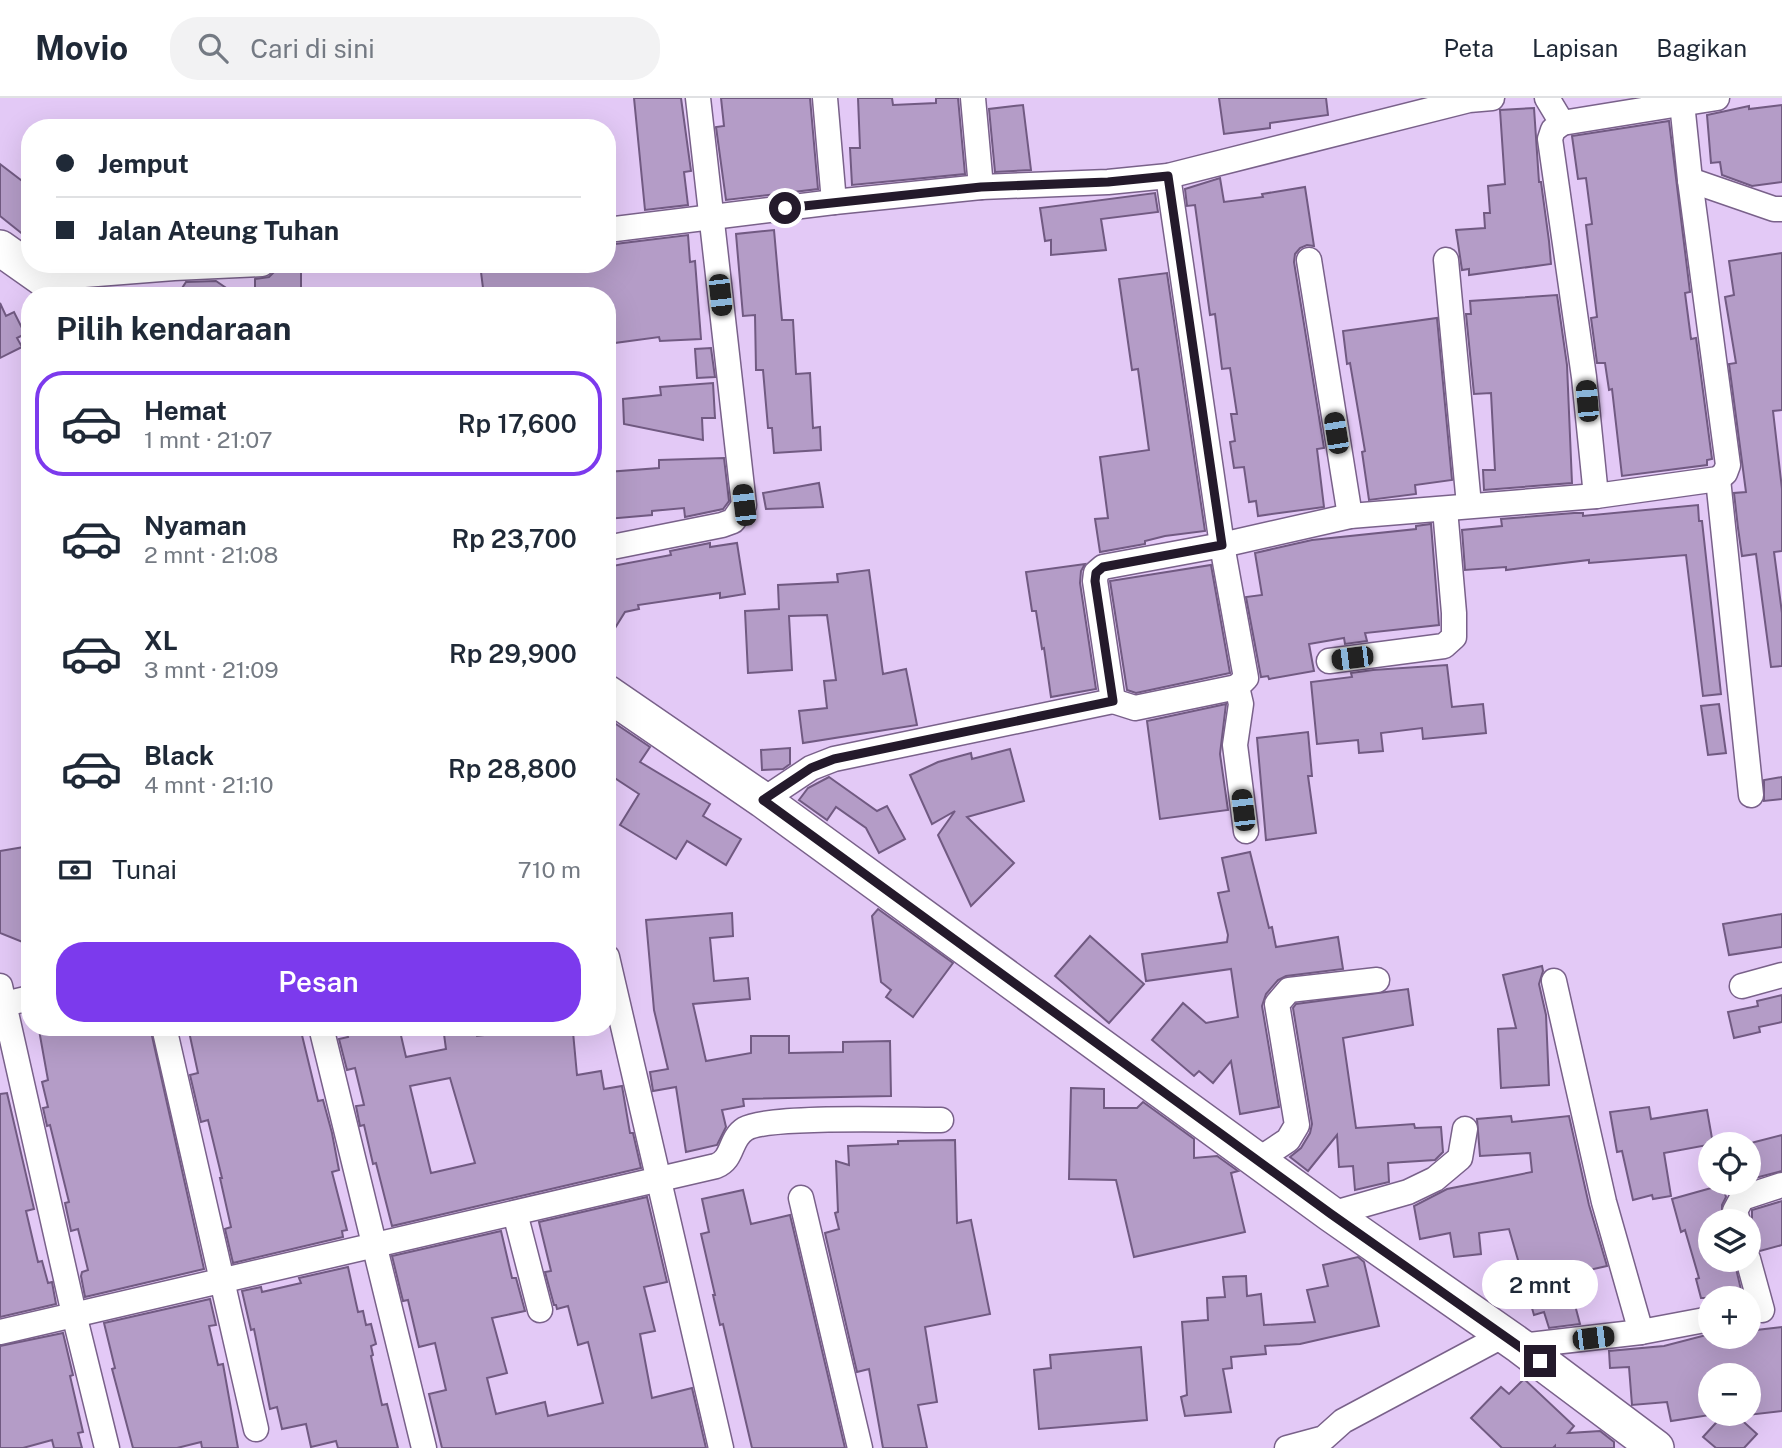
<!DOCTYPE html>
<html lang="id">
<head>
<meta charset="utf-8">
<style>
	body { margin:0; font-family:"Public Sans",sans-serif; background:#f2f2f3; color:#1f2937; height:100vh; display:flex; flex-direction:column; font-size:26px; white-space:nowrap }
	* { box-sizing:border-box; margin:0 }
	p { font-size:23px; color:#747a83 }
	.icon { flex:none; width:38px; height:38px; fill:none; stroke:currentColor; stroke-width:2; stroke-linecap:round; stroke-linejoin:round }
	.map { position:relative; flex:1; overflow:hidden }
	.sheet { position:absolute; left:21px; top:189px; width:595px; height:749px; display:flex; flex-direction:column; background:#fff; border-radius:28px; box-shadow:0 7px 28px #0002 }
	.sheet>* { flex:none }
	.hud { position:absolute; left:21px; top:21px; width:595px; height:154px; border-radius:28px; box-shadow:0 7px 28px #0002; display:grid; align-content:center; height:154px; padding:0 35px; background:#fff }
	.fabs { position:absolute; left:1698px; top:1034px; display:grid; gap:14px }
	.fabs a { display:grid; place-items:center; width:63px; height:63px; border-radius:50%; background:#fff; box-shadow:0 7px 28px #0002; font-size:35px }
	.end { position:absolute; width:32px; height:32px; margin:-16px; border:9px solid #241a2b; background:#fff; box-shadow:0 0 0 4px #fff }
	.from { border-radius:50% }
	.bubble { position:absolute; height:49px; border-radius:24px; background:#fff; box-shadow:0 7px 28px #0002; font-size:23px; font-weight:600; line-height:49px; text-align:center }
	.car { position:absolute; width:21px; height:42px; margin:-21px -10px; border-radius:9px; box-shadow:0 0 5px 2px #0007; background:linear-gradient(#222 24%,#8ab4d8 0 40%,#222 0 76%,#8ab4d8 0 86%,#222 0) }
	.hud b { display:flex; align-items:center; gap:24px; height:66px; font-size:26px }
	.hud b+b { border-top:2px solid #e0e1e3 }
	.hud i { width:18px; height:18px; background:#1f2937 }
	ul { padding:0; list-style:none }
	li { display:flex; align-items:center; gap:21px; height:105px; margin:0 14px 10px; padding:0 21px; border:4px solid transparent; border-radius:28px }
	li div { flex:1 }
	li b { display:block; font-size:26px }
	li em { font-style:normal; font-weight:600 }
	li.active { border-color:#7c3aed }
	li>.icon { width:63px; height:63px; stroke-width:1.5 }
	h2 { padding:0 35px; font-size:32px; line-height:84px }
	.pay { display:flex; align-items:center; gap:18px; height:77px; padding:0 35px; font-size:26px }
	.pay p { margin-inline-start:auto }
	.button { display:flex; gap:14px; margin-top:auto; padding:14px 35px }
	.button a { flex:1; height:80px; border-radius:28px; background:#7c3aed; color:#fff; font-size:28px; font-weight:600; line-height:80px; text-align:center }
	header { display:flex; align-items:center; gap:42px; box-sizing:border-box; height:98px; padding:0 35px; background:#fff; border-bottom:2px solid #e0e1e3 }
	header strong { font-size:33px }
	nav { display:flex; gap:38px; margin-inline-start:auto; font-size:24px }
	.search { width:490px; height:63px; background:#f2f2f3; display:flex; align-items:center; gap:18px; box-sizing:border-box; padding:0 24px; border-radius:28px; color:#747a83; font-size:26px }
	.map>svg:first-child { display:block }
</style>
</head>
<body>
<header>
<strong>Movio</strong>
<div class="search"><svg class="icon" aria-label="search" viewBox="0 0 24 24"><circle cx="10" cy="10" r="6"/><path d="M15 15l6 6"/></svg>Cari di sini</div>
<nav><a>Peta</a><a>Lapisan</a><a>Bagikan</a></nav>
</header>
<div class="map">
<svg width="1782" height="1350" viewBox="0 0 1782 1350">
	<rect width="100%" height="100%" fill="#e3c9f6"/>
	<g fill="#b49cc7" stroke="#715a82" stroke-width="2" fill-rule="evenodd">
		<polygon points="634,0 681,0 691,73 684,74 688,107 645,112"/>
		<polygon points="721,0 810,0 818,91 726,102 716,29 724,28"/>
		<polygon points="858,0 892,0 893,7 936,5 936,0 958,0 965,76 852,87 850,50 860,50"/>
		<polygon points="1219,0 1326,0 1328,17 1270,25 1270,30 1224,36"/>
		<polygon points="1023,7 1031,72 995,74 989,11"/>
		<polygon points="1782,7 1782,84 1752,88 1722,77 1720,64 1711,65 1707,17 1749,8 1749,11"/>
		<polygon points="1534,10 1539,84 1541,84 1549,143 1551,166 1469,177 1469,171 1462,172 1456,132 1485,130 1484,115 1490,115 1488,88 1505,86 1500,12"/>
		<polygon points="1669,23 1690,194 1685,195 1691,241 1696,240 1712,361 1707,362 1707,367 1622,378 1612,291 1609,292 1605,265 1597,265 1591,220 1597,219 1586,127 1592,126 1586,80 1578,81 1572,38"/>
		<polygon points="0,66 30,89 30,142 0,118"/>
		<polygon points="1220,80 1224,104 1263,99 1262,96 1305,89 1314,148 1307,147 1300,150 1295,156 1294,164 1324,350 1317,351 1324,409 1258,418 1256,403 1249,404 1244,369 1234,370 1230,344 1235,343 1231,316 1237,316 1230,270 1222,271 1215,216 1210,217 1195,107 1187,108 1185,91"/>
		<polygon points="1155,95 1158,114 1101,121 1106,152 1051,157 1051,142 1045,143 1040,110"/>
		<polygon points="774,132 782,222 793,222 796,276 810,275 813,330 820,329 821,352 774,355 772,330 768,330 763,272 756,272 755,217 743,218 736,136"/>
		<polygon points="688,137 690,164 695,163 701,241 660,243 659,239 607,246 607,198 484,198 480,166 607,166 607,147"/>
		<polygon points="1782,155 1782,312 1773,313 1782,391 1782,453 1774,454 1782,515 1782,568 1771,569 1756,456 1742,458 1738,430 1734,395 1746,394 1729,266 1736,265 1725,199 1734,197 1729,163"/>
		<polygon points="276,172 301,172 301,198 255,198 255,181 269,179"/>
		<polygon points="1167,175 1205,433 1165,438 1145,443 1145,446 1100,454 1095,421 1108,420 1100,359 1149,352 1138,271 1132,272 1119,181"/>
		<polygon points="216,183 238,198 177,198 186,184"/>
		<polygon points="1557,197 1567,267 1572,385 1484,392 1483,372 1495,372 1491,295 1474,296 1466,216 1471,216 1470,203"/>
		<polygon points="0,205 6,218 14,214 25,236 17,240 22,249 0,260"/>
		<polygon points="1437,220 1452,382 1415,387 1416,396 1369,402 1362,354 1365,353 1350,265 1347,266 1343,233"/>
		<polygon points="711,250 715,279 697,280 695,251"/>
		<polygon points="713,285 715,320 702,320 703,342 624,326 623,301 661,297 660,289"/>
		<polygon points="724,360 729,403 723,411 685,419 684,410 652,413 652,417 607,421 607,374 659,370 659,362"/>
		<polygon points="819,385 823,409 766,411 763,395"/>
		<polygon points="1698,407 1699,423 1702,423 1721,596 1703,598 1686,457 1589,465 1589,462 1506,472 1506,469 1465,472 1462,432 1502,428 1501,421 1574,415 1583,415 1583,418"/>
		<polygon points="1431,426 1439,527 1365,535 1367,543 1345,546 1344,540 1309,546 1314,573 1269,581 1268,578 1261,579 1246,499 1262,497 1255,455 1312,442 1416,431 1416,428"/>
		<polygon points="710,445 710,449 737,445 745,496 720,500 720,495 638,507 639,511 625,514 607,543 607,469 671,457 670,453"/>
		<polygon points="1085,466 1081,473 1080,485 1096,591 1051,599 1044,550 1042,551 1036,513 1032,513 1026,474"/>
		<polygon points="1211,467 1230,575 1136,595 1127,592 1110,483"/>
		<polygon points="869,472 883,576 906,571 917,627 803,645 799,613 827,610 824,583 836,582 827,517 789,518 792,572 748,575 745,513 779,511 778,487 838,484 837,476"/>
		<polygon points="1447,567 1452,609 1483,606 1486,635 1423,641 1422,630 1381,635 1383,653 1359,655 1358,642 1317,646 1311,584 1352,579 1351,575 1373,572"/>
		<polygon points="1226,606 1220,656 1228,712 1160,721 1147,623"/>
		<polygon points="1719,606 1726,655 1708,657 1701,608"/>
		<polygon points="607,620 650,649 640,664 710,706 703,718 741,741 726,767 687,743 676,761 620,727 639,696 607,675"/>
		<polygon points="1308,634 1312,678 1308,678 1316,735 1266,742 1257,640"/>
		<polygon points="790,650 790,666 783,671 762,672 761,652"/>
		<polygon points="1010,651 1024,703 967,719 1014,765 971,808 938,737 955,713 932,726 910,677 938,664 971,655 972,661"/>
		<polygon points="829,679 877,713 887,708 905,741 879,755 866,730 836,709 827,722 799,702 808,690"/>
		<polygon points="1782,679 1782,701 1764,703 1764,682"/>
		<polygon points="30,748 30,847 0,835 0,753"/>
		<polygon points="1250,754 1269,830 1272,829 1276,849 1338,839 1343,871 1286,878 1278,882 1266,896 1262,908 1279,1009 1240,1016 1231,963 1213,985 1199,973 1194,978 1152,942 1183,905 1206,925 1238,919 1231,871 1146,883 1142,856 1227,844 1228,837 1218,795 1229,793 1222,760"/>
		<polygon points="878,811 953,865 913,919 886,899 891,892 881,884 872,818"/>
		<polygon points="732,815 733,838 710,840 714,883 748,880 750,901 693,906 706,963 751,955 751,938 789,938 789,955 843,954 843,944 890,943 891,998 743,1001 744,1008 722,1012 726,1029 717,1047 686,1054 676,989 653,993 650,974 668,971 654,912 646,822"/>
		<polygon points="1782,816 1782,849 1729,857 1723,826"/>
		<polygon points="1090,838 1144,886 1109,925 1055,878"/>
		<polygon points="1542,868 1543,873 1539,886 1546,917 1549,987 1501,990 1498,931 1516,930 1503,877"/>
		<polygon points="1408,891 1413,927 1343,940 1356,1030 1414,1026 1415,1030 1441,1029 1443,1054 1435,1062 1388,1065 1389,1084 1355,1092 1353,1068 1339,1069 1337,1037 1308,1073 1290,1059 1301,1050 1310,1035 1312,1026 1293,910 1296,906"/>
		<polygon points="1782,897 1782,924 1759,929 1760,934 1734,940 1728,914 1758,908 1757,903"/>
		<polygon points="50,929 150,929 204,1171 85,1199 81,1178 82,1174 88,1172 78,1131 71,1133 65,1105 69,1104 50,1027 47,1028 43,1010 48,1009 42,984 48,982 39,932"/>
		<polygon points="188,929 300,929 318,1003 323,1002 332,1035 339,1072 332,1074 347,1132 342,1133 343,1139 233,1165 225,1131 231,1129 220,1080 222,1080 208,1022 201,1024 190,977 198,975"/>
		<path d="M346 929H399L406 959 446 951 443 929H475L477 938 511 934V929H550V936L573 934 577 977 601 973 604 991 622 988 630 1035H633L641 1070 392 1128 376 1065 373 1066 364 1027 360 1028 356 1008 364 1007 355 970 347 972 339 941 348 939ZM450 980 475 1065 431 1075 410 988Z"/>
		<polygon points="1071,990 1104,991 1104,1010 1137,1010 1143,1004 1194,1041 1194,1060 1217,1058 1238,1073 1231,1075 1245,1134 1134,1159 1116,1082 1069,1081"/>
		<polygon points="7,995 34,1111 26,1113 38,1164 42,1163 48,1185 52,1184 56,1206 0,1219 0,996"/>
		<polygon points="1649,1009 1651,1021 1707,1012 1713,1046 1664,1055 1671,1098 1653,1101 1652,1097 1633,1102 1622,1053 1617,1054 1610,1014"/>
		<polygon points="1511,1018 1512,1024 1569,1018 1589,1107 1607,1168 1567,1177 1580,1226 1549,1230 1544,1214 1534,1217 1509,1131 1479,1135 1481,1156 1454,1159 1450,1135 1420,1141 1414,1108 1447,1091 1532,1074 1530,1055 1480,1058 1477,1021"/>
		<polygon points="1782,1037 1782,1073 1755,1080 1747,1046"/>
		<polygon points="955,1042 957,1125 971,1122 990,1216 925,1229 937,1304 918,1307 927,1350 883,1350 869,1271 857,1274 825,1135 839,1131 835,1115 838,1114 836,1063 849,1067 848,1048 898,1046 898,1043"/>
		<polygon points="1722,1087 1726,1099 1722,1107 1722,1124 1710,1124 1710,1162 1734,1162 1743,1200 1701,1200 1696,1181 1699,1180 1685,1132 1681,1134 1672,1101"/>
		<polygon points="743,1092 751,1126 790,1117 845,1350 752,1350 723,1226 720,1227 713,1197 715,1197 701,1136 709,1134 702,1101"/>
		<polygon points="647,1099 667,1184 644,1189 655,1233 640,1236 652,1300 692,1290 706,1350 442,1350 429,1296 446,1292 435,1245 419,1249 408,1202 403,1203 392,1158 501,1133 512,1180 516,1180 525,1213 492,1220 507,1275 487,1280 496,1316 545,1304 548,1318 603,1305 588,1244 578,1247 568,1208 557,1211 556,1207 554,1207 545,1174 551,1173 539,1124"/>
		<polygon points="1782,1103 1782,1147 1760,1153 1748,1147 1748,1135 1752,1127 1752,1112"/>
		<polygon points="1358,1159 1364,1164 1379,1228 1300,1246 1265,1248 1266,1256 1231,1259 1232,1270 1223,1271 1231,1314 1185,1318 1181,1299 1187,1297 1182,1224 1208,1222 1207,1200 1225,1199 1223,1179 1246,1178 1247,1198 1261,1196 1264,1227 1315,1224 1307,1192 1328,1188 1323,1167"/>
		<polygon points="348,1169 358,1214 363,1213 366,1227 371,1226 376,1246 371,1248 373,1257 371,1258 382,1307 387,1306 398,1350 338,1350 336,1343 311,1349 306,1326 282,1331 277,1309 270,1311 254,1231 251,1232 242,1193 261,1189 262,1194 301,1185 299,1180"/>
		<polygon points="210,1201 216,1227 209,1228 218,1267 223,1266 238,1350 202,1350 201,1344 177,1350 133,1350 112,1271 115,1270 104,1225"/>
		<polygon points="1782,1229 1782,1313 1748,1317 1748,1278 1710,1278 1710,1317 1671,1323 1667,1304 1632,1307 1629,1269 1610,1270 1609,1253 1664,1248 1710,1236 1710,1239 1748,1239 1748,1233"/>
		<polygon points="63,1235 73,1277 70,1278 83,1334 78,1335 82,1350 54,1350 52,1342 23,1350 0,1350 0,1248"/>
		<polygon points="1141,1249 1147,1322 1039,1331 1034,1272 1051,1270 1050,1257"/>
		<polygon points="1524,1281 1574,1328 1568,1335 1600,1333 1614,1344 1614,1350 1555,1350 1555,1348 1553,1350 1502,1350 1471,1320 1501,1289 1509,1296"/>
		<polygon points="1724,1316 1735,1316 1757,1336 1744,1350 1716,1350 1703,1339"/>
	</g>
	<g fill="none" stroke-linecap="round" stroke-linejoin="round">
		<g stroke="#79618a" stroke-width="27">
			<g id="street">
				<polyline points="825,0 834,104"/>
				<polyline points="973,0 981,89"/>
				<polyline points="1547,0 1562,25 1553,32 1550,41 1584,279 1596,398"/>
				<polyline points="1562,25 1717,0"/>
				<polyline points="1168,78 1222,447 1246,580 1237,589 1241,606 1235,647 1246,733"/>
				<polyline points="1690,82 1774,111 1782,111"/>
				<polyline points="607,132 834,104 981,89 1108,84 1168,78 1469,2 1492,0"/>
				<polyline points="1309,162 1350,418"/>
				<polyline points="1446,162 1469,407"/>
				<polyline points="46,180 174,170 262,166"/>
				<polyline points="1718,381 1751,697"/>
				<polyline points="607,450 722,427 733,423 744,407 698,0"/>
				<polyline points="1329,563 1444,548 1454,539 1454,515 1445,411"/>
				<polyline points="1113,603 1135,610 1237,589"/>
				<polyline points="763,702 811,670 834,661 1113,603 1095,483 1096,475 1103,469 1222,447 1350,418 1596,398 1718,381 1725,375 1728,367 1690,82 1682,5"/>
				<polyline points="607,859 721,1350"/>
				<polyline points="1554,883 1604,1104 1641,1234"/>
				<polyline points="0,888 74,1216 107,1350"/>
				<polyline points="1742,888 1782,877"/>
				<polyline points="0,907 30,900"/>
				<polyline points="164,929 256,1331"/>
				<polyline points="321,929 424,1350"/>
				<polyline points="1258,1062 1288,1042 1297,1027 1277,906 1289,892 1377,882"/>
				<polyline points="801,1100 860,1350"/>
				<polyline points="515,1115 540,1212"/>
				<polyline points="1331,1116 1408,1094 1435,1081 1460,1060 1465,1031"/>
				<polyline points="1738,1124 1735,1113 1742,1100 1782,1087"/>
				<polyline points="1748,1161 1762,1212"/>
				<path d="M0 1234 716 1068C734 1061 729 1041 745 1031 768 1017 906 1022 941 1022"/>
				<polyline points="1520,1248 1641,1234 1710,1221"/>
				<polyline points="1287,1350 1324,1340 1343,1323 1504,1237"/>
			</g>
		</g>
		<g stroke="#79618a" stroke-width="38">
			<g id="secondary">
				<polyline points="0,150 68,198"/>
				<polyline points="607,595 763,702 1331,1116 1520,1248 1656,1350"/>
			</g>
		</g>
		<use href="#street" stroke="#fff" stroke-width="24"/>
		<use href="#secondary" stroke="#fff" stroke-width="35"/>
	</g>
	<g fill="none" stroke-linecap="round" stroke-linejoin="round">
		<polyline stroke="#241a2b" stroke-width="9" points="785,110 981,89 1108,84 1168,78 1222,447 1103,469 1096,475 1095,483 1113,603 834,661 811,670 763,702 1331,1116 1540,1263"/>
	</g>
</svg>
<div class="fabs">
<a><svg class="icon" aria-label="locate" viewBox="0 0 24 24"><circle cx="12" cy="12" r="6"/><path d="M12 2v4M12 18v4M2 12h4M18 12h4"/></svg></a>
<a><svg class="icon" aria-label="layers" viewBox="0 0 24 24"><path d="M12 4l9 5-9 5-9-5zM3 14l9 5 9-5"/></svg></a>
<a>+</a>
<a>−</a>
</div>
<i class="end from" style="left:785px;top:110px"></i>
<i class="end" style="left:1540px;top:1263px"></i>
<div class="bubble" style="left:1482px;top:1162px;width:116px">2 mnt</div>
<i class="car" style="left:720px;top:197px;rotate:174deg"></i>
<i class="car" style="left:1587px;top:303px;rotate:355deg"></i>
<i class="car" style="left:1336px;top:335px;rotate:351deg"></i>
<i class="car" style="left:744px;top:407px;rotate:353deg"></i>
<i class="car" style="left:1352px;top:560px;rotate:263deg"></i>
<i class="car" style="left:1243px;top:712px;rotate:353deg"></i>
<i class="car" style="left:1593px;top:1240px;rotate:83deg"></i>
<div class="hud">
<b><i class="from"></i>Jemput</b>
<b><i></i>Jalan Ateung Tuhan</b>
</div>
<section class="sheet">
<h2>Pilih kendaraan</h2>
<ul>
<li class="active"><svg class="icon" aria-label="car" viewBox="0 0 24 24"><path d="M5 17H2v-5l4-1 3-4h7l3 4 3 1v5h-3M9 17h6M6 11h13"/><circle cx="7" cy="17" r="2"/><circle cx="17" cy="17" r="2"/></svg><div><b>Hemat</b><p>1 mnt · 21:07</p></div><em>Rp 17,600</em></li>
<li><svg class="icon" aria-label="car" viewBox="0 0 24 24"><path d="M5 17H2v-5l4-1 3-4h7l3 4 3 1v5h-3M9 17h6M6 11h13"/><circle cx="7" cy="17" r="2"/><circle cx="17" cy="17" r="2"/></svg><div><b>Nyaman</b><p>2 mnt · 21:08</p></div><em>Rp 23,700</em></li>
<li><svg class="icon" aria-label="car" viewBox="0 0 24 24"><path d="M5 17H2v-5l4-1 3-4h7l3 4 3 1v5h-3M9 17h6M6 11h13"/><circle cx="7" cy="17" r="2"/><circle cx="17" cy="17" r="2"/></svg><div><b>XL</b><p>3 mnt · 21:09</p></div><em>Rp 29,900</em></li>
<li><svg class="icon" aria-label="car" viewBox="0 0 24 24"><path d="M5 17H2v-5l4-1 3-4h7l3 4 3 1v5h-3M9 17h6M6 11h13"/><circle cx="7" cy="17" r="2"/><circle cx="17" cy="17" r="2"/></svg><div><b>Black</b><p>4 mnt · 21:10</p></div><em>Rp 28,800</em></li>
</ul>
<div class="pay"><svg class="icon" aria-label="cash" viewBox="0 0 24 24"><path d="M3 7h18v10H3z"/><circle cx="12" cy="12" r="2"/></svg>Tunai<p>710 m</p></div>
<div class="button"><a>Pesan</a></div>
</section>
</div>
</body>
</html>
